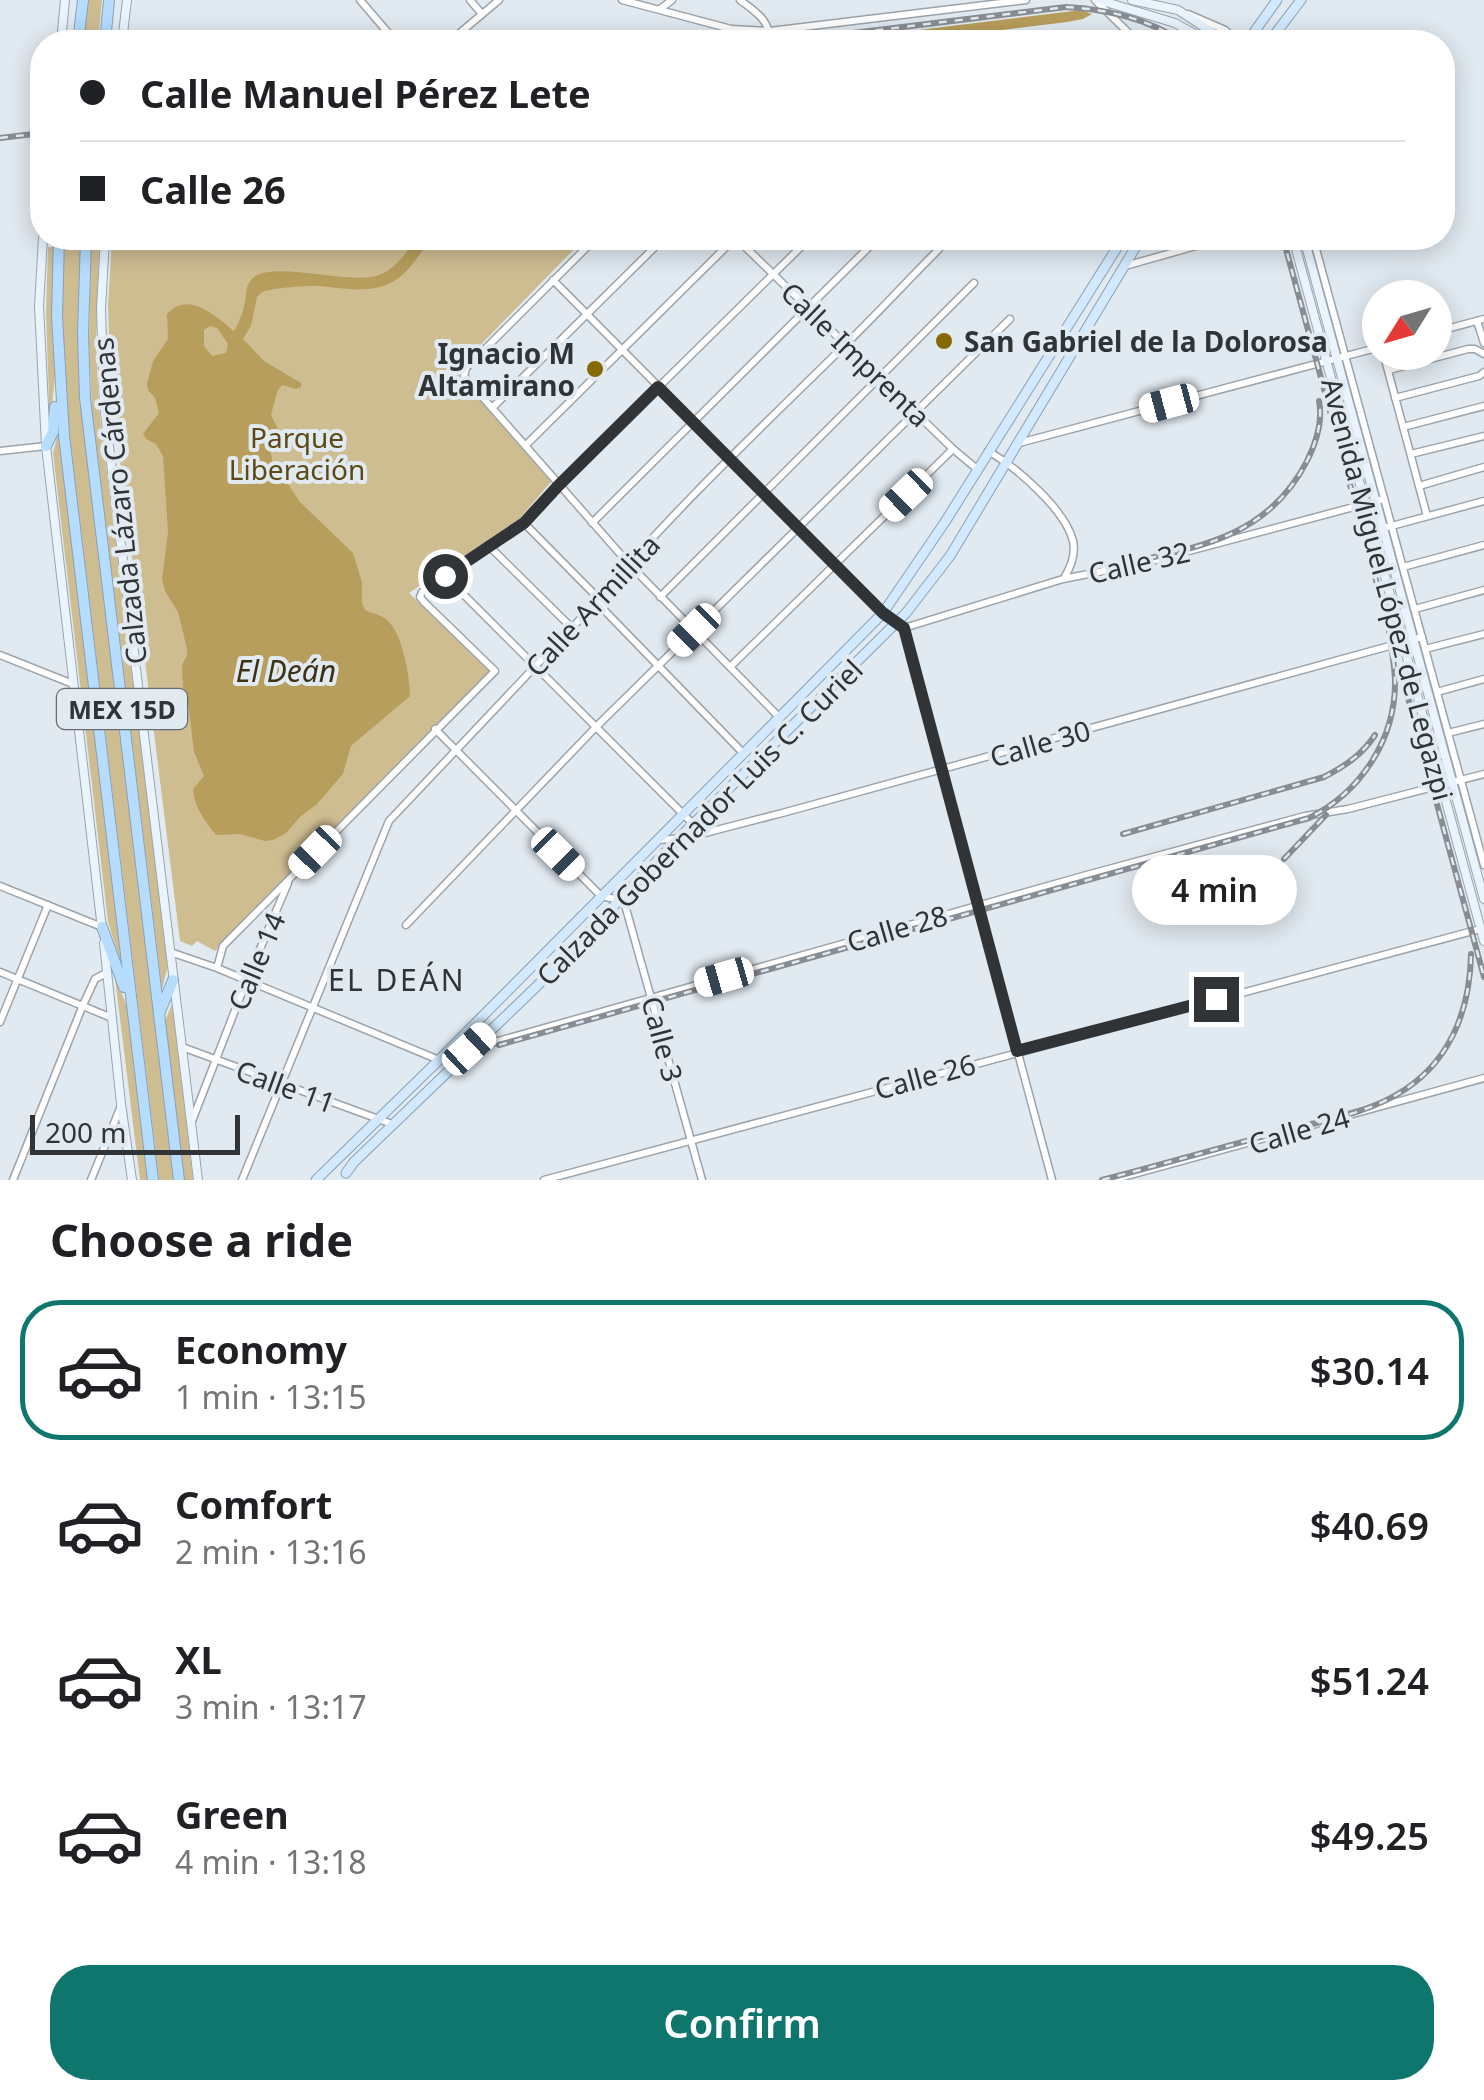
<!DOCTYPE html>
<html lang="en">
<head>
<meta charset="utf-8">
<style>
	body { margin:0; font-family:"Noto Sans",sans-serif; background:#f6f6f6; color:#202124; height:100vh; display:flex; flex-direction:column; font-size:38px; white-space:nowrap }
	* { box-sizing:border-box; margin:0 }
	p { font-size:32px; color:#757577 }
	.icon { flex:none; width:55px; height:55px; fill:none; stroke:currentColor; stroke-width:2; stroke-linecap:round; stroke-linejoin:round }
	.map { position:relative; height:1180px; overflow:hidden }
	.side { display:flex; flex-direction:column; background:#fff; flex:1 }
	.side>* { flex:none }
	.banner { position:absolute; left:30px; top:30px; width:1425px; height:220px; border-radius:40px; box-shadow:0 5px 25px #0003; display:grid; align-content:center; height:220px; padding:0 50px; background:#fff }
	.needle { width:65px; rotate:233deg }
	.controls { position:absolute; left:1362px; top:280px; display:grid; gap:20px }
	.controls a { display:grid; place-items:center; width:90px; height:90px; border-radius:50%; background:#fff; box-shadow:0 5px 25px #0003; font-size:50px }
	.scale { position:absolute; left:30px; bottom:25px; width:210px; box-sizing:border-box; padding-left:10px; border:5px solid #313437; border-top:0; font-size:28px; line-height:35px; white-space:nowrap; color:#313437; -webkit-text-stroke:8px #e1eaf1; paint-order:stroke }
	.end { position:absolute; width:45px; height:45px; margin:-22px; border:12px solid #313437; background:#fff; box-shadow:0 0 0 5px #fff }
	.from { border-radius:50% }
	.bubble { position:absolute; height:70px; border-radius:35px; background:#fff; box-shadow:0 5px 25px #0003; font-size:32px; font-weight:600; line-height:70px; text-align:center }
	.car { position:absolute; width:30px; height:60px; margin:-30px -15px; border-radius:12px; box-shadow:0 0 8px 2px #0007; background:linear-gradient(#fff 24%,#345 0 40%,#fff 0 76%,#345 0 86%,#fff 0) }
	.banner b { display:flex; align-items:center; gap:35px; height:95px; font-size:38px }
	.banner b+b { border-top:2px solid #e0e0e0 }
	.banner i { width:25px; height:25px; background:#202124 }
	ul { padding:0; list-style:none }
	li { display:flex; align-items:center; gap:30px; height:140px; margin:0 20px 15px; padding:0 30px; border:5px solid transparent; border-radius:40px }
	li div { flex:1 }
	li b { display:block; font-size:38px }
	li em { font-style:normal; font-weight:600 }
	li.active { border-color:#0f766e }
	li>.icon { width:90px; height:90px; stroke-width:1.5 }
	h2 { padding:0 50px; font-size:45px; line-height:120px }
	.cta { display:flex; gap:20px; margin-top:auto; padding:20px 50px }
	.cta a { flex:1; height:115px; border-radius:40px; background:#0f766e; color:#fff; font-size:40px; font-weight:600; line-height:115px; text-align:center }
	.map>svg:first-child { display:block }
</style>
</head>
<body>
<div class="map">
<svg width="1484" height="1180" viewBox="0 0 1484 1180">
	<rect width="100%" height="100%" fill="#e1eaf1"/>
	<g fill="#cfbd92">
		<polygon points="87,0 102,0 98,42 83,42"/>
		<path d="M65 238H81L79 340 175 1180H159L67 413C63 355 60 296 65 238Z"/>
		<polygon points="112,238 585,238 455,371 551,482 519,519 409,593 491,672 215,951 197,941 192,946 180,941 111,389 108,306"/>
		<polygon points="48,247 55,247 55,375 50,427 46,315"/>
		<polygon points="91,250 99,250 96,342 99,409 168,965 162,989 92,410 89,342"/>
		<polygon points="59,429 123,970 108,922 53,453"/>
		<polygon points="115,978 127,1006 149,1180 140,1180"/>
		<polygon points="172,1004 193,1180 184,1180 165,1021"/>
	</g>
	<g fill="#b89e5c" fill-rule="evenodd">
		<polygon points="1081,10 1092,14 1083,19 1067,22 906,42 821,42"/>
		<path d="M417 238H432C420 252 412 269 396 280 373 295 343 288 318 286 300 286 279 287 262 292L257 297 251 326 243 339 264 361 301 383V387L296 389 282 385 277 392 271 415 279 431 270 448 272 460 300 502 353 553 362 582V603L365 610C372 614 380 614 387 620 402 632 410 677 410 696L351 746 343 774 317 804 300 817 286 833 273 840 265 841 240 834 216 835C205 821 194 807 193 789L204 776 194 752 188 702 183 687 182 665 187 655V649L178 612 165 591 162 579 168 532 163 456 156 444 146 439 143 434 159 413 155 398 148 390 147 384 153 361 168 339 167 314C189 290 215 316 234 331 239 322 243 313 245 302 247 294 245 287 251 280 268 258 349 286 379 275 396 269 407 251 417 238ZM210 326 217 328 228 344 226 353 212 356 204 346V330Z"/>
	</g>
	<g fill="none" stroke-linecap="round" stroke-linejoin="round">
		<g stroke="#9ca4ab" stroke-width="9">
			<g id="street">
				<polyline points="360,0 396,42"/>
				<polyline points="470,0 482,14"/>
				<polyline points="622,0 731,29 770,31 1026,0"/>
				<path d="M740 0C756 12 770 20 770 42"/>
				<polyline points="1095,0 1138,42"/>
				<polyline points="660,9 672,0"/>
				<polyline points="1188,14 1225,30 1238,42"/>
				<polyline points="449,42 499,0"/>
				<polyline points="596,238 466,368 464,376 629,564 780,718"/>
				<polyline points="736,238 953,449 977,469"/>
				<polyline points="1313,238 1484,865"/>
				<polyline points="1125,266 1224,238"/>
				<polyline points="553,280 883,613 904,628 1052,1180"/>
				<polyline points="1477,321 1484,343"/>
				<polyline points="1435,332 1484,319"/>
				<polyline points="1383,352 1427,516"/>
				<polyline points="1389,370 1468,349 1475,349 1484,354"/>
				<polyline points="1395,398 1479,376 1484,372"/>
				<polyline points="492,408 664,238"/>
				<polyline points="1403,427 1484,406"/>
				<polyline points="1019,443 1380,347"/>
				<polyline points="526,445 735,238"/>
				<polyline points="0,451 46,446"/>
				<path d="M988 451C1016 467 1065 509 1073 541 1076 555 1071 567 1064 578"/>
				<polyline points="1411,454 1484,436"/>
				<polyline points="1419,486 1484,467"/>
				<polyline points="524,523 599,599 605,611 743,753"/>
				<polyline points="592,523 878,238"/>
				<polyline points="1373,531 1484,501"/>
				<polyline points="488,545 572,628"/>
				<polyline points="1403,567 1484,545"/>
				<polyline points="445,576 693,824"/>
				<polyline points="660,597 974,283"/>
				<polyline points="1415,609 1484,590"/>
				<polyline points="904,628 1063,579 1144,563 1380,500"/>
				<polyline points="1425,649 1484,634"/>
				<polyline points="0,655 73,684"/>
				<polyline points="730,667 953,449"/>
				<polyline points="1437,692 1484,679"/>
				<polyline points="435,729 601,896 615,899 625,905 702,1180"/>
				<polyline points="1448,733 1484,724"/>
				<polyline points="658,840 686,838 786,812 1422,637"/>
				<polyline points="0,886 102,927"/>
				<polyline points="406,925 596,727 1010,319"/>
				<polyline points="170,952 217,968 439,1060 463,1051 1083,876 1305,816 1348,809 1484,774"/>
				<polyline points="217,968 223,946 495,671 423,601 420,597 422,592 524,523 559,485 810,238"/>
				<polyline points="0,972 112,1018"/>
				<polyline points="0,1022 48,905"/>
				<polyline points="182,1047 392,1124"/>
				<polyline points="192,1121 246,982 288,883"/>
				<polyline points="13,1180 83,1005 95,979 108,972"/>
				<polyline points="91,1180 121,1106"/>
				<path d="M242 1180 389 821 599 599C674 509 760 429 843 347 876 315 907 281 939 249"/>
				<polyline points="544,1180 1484,928"/>
				<polyline points="1112,1180 1484,1078"/>
			</g>
		</g>
		<g stroke="#9ca4ab" stroke-width="10">
			<g id="secondary">
				<polyline points="1099,0 1175,23 1209,42"/>
				<polyline points="1132,0 1178,10 1227,42"/>
				<polyline points="61,42 65,0"/>
				<polyline points="122,42 127,0"/>
				<polyline points="43,238 39,306 46,446 102,929"/>
				<polyline points="105,238 101,309 104,405 198,1180"/>
				<polyline points="1293,238 1484,941"/>
				<polyline points="1304,238 1484,899"/>
				<polyline points="104,943 121,1104 132,1180"/>
			</g>
		</g>
		<g stroke="#87a1b8" stroke-width="11">
			<g id="primary">
				<polyline points="1247,42 1277,0"/>
				<polyline points="1269,42 1301,0"/>
				<polyline points="346,1173 354,1162 536,987 678,839 906,613 950,556 1141,238"/>
				<polyline points="316,1180 439,1060 883,613 945,522 1123,238"/>
			</g>
		</g>
		<g stroke="#87a1b8" stroke-width="12">
			<g id="highway">
				<polyline points="78,42 83,0"/>
				<polyline points="105,42 109,0"/>
				<polyline points="59,238 57,317 64,436 153,1180"/>
				<polyline points="86,238 83,334 85,398 179,1180"/>
				<polyline points="46,446 53,432 55,407"/>
				<polyline points="102,927 124,987"/>
				<polyline points="159,1014 173,980"/>
			</g>
		</g>
		<use href="#street" stroke="#fff" stroke-width="6"/>
		<use href="#secondary" stroke="#e9f4ff" stroke-width="8"/>
		<use href="#primary" stroke="#d3eafe" stroke-width="9"/>
		<use href="#highway" stroke="#b6dcfe" stroke-width="10"/>
		<g stroke="#878d92" stroke-width="6">
			<g id="rail">
				<path d="M780 42 1066 7C1108 9 1148 19 1183 42"/>
				<polyline points="0,138 42,133"/>
				<polyline points="1283,238 1389,628"/>
				<path d="M1117 565C1195 548 1267 539 1307 461 1316 443 1323 421 1319 401"/>
				<polyline points="1401,672 1484,977"/>
				<path d="M1123 834 1324 777C1345 766 1362 755 1375 735"/>
				<polyline points="1284,859 1326,815"/>
				<path d="M499 1045 1309 818C1361 792 1396 739 1395 680 1394 659 1390 639 1387 618"/>
				<path d="M1102 1180C1159 1165 1216 1149 1272 1134 1313 1123 1359 1116 1396 1095 1449 1065 1470 1012 1471 954"/>
			</g>
		</g>
		<use href="#rail" stroke="#e1eaf1" stroke-width="2.5" stroke-dasharray="8" stroke-linecap="butt"/>
	</g>
	<g fill="none" stroke-linecap="round" stroke-linejoin="round">
		<polyline stroke="#313437" stroke-width="12" points="445,576 524,523 559,485 658,387 883,613 904,628 1017,1051 1216,999"/>
	</g>
	<g fill="#876904" stroke="#e1eaf1" stroke-width="4">
		<circle cx="944" cy="341" r="10"/>
		<circle cx="595" cy="369" r="10"/>
	</g>
	<g text-anchor="middle" dominant-baseline="central" stroke-width="8" stroke-linejoin="round" paint-order="stroke">
		<rect fill="#e1eaf1" stroke="#666b6f" stroke-width="2.5" x="57" y="689" width="130" height="40" rx="8"/>
		<g font-size="25" font-weight="bold" fill="#313437">
			<text x="122" y="709">MEX 15D</text>
		</g>
		<g font-size="28" font-weight="bold" fill="#313437" stroke="#e1eaf1" text-anchor="start">
			<text x="964" y="341">San Gabriel de la Dolorosa</text>
			<text x="575" y="353" text-anchor="end">Ignacio M<tspan x="575" dy="32">Altamirano</tspan></text>
		</g>
		<g font-size="28" fill="#313437" stroke="#e1eaf1">
			<text transform="translate(856 354) rotate(44)">Calle Imprenta</text>
			<text transform="translate(119 501) rotate(-96)">Calzada Lázaro Cárdenas</text>
			<text transform="translate(1139 562) rotate(-13)">Calle 32</text>
			<text transform="translate(1388 589) rotate(75)">Avenida Miguel López de Legazpi</text>
			<text transform="translate(592 605) rotate(-47)">Calle Armillita</text>
			<text transform="translate(1040 743) rotate(-16)">Calle 30</text>
			<text transform="translate(699 822) rotate(-45)">Calzada Gobernador Luis C. Curiel</text>
			<text transform="translate(897 928) rotate(-16)">Calle 28</text>
			<text transform="translate(256 961) rotate(-67)">Calle 14</text>
			<text transform="translate(663 1039) rotate(75)">Calle 3</text>
			<text transform="translate(925 1076) rotate(-15)">Calle 26</text>
			<text transform="translate(286 1086) rotate(20)">Calle 11</text>
			<text transform="translate(1299 1130) rotate(-16)">Calle 24</text>
		</g>
		<g font-size="28" fill="#5c4915" stroke="#e1eaf1">
			<text x="297" y="437">Parque<tspan x="297" dy="32">Liberación</tspan></text>
		</g>
		<g font-size="30" font-style="italic" fill="#3e3214" stroke="#e1eaf1">
			<text x="286" y="670">El Deán</text>
		</g>
		<g font-size="30" letter-spacing="2.5" fill="#313437" stroke="#e1eaf1">
			<text x="397" y="979">EL DEÁN</text>
		</g>
	</g>
</svg>
<div class="controls">
<a><svg class="needle" viewBox="-14 -14 28 28"><path d="M0-13l5 13h-10z" fill="#e53935"/><path d="M0 13l5-13h-10z" fill="#757577"/></svg></a>
</div>
<div class="scale">200 m</div>
<i class="end from" style="left:445px;top:576px"></i>
<i class="end" style="left:1216px;top:999px"></i>
<div class="bubble" style="left:1132px;top:855px;width:165px">4 min</div>
<i class="car" style="left:1169px;top:403px;rotate:255deg"></i>
<i class="car" style="left:906px;top:495px;rotate:226deg"></i>
<i class="car" style="left:694px;top:630px;rotate:225deg"></i>
<i class="car" style="left:315px;top:852px;rotate:224deg"></i>
<i class="car" style="left:558px;top:854px;rotate:135deg"></i>
<i class="car" style="left:724px;top:977px;rotate:254deg"></i>
<i class="car" style="left:469px;top:1049px;rotate:47deg"></i>
<div class="banner">
<b><i class="from"></i>Calle Manuel Pérez Lete</b>
<b><i></i>Calle 26</b>
</div>
</div>
<section class="side">
<h2>Choose a ride</h2>
<ul>
<li class="active"><svg class="icon" aria-label="car" viewBox="0 0 24 24"><path d="M5 17H2v-5l4-1 3-4h7l3 4 3 1v5h-3M9 17h6M6 11h13"/><circle cx="7" cy="17" r="2"/><circle cx="17" cy="17" r="2"/></svg><div><b>Economy</b><p>1 min · 13:15</p></div><em>$30.14</em></li>
<li><svg class="icon" aria-label="car" viewBox="0 0 24 24"><path d="M5 17H2v-5l4-1 3-4h7l3 4 3 1v5h-3M9 17h6M6 11h13"/><circle cx="7" cy="17" r="2"/><circle cx="17" cy="17" r="2"/></svg><div><b>Comfort</b><p>2 min · 13:16</p></div><em>$40.69</em></li>
<li><svg class="icon" aria-label="car" viewBox="0 0 24 24"><path d="M5 17H2v-5l4-1 3-4h7l3 4 3 1v5h-3M9 17h6M6 11h13"/><circle cx="7" cy="17" r="2"/><circle cx="17" cy="17" r="2"/></svg><div><b>XL</b><p>3 min · 13:17</p></div><em>$51.24</em></li>
<li><svg class="icon" aria-label="car" viewBox="0 0 24 24"><path d="M5 17H2v-5l4-1 3-4h7l3 4 3 1v5h-3M9 17h6M6 11h13"/><circle cx="7" cy="17" r="2"/><circle cx="17" cy="17" r="2"/></svg><div><b>Green</b><p>4 min · 13:18</p></div><em>$49.25</em></li>
</ul>
<div class="cta"><a>Confirm</a></div>
</section>
</body>
</html>
